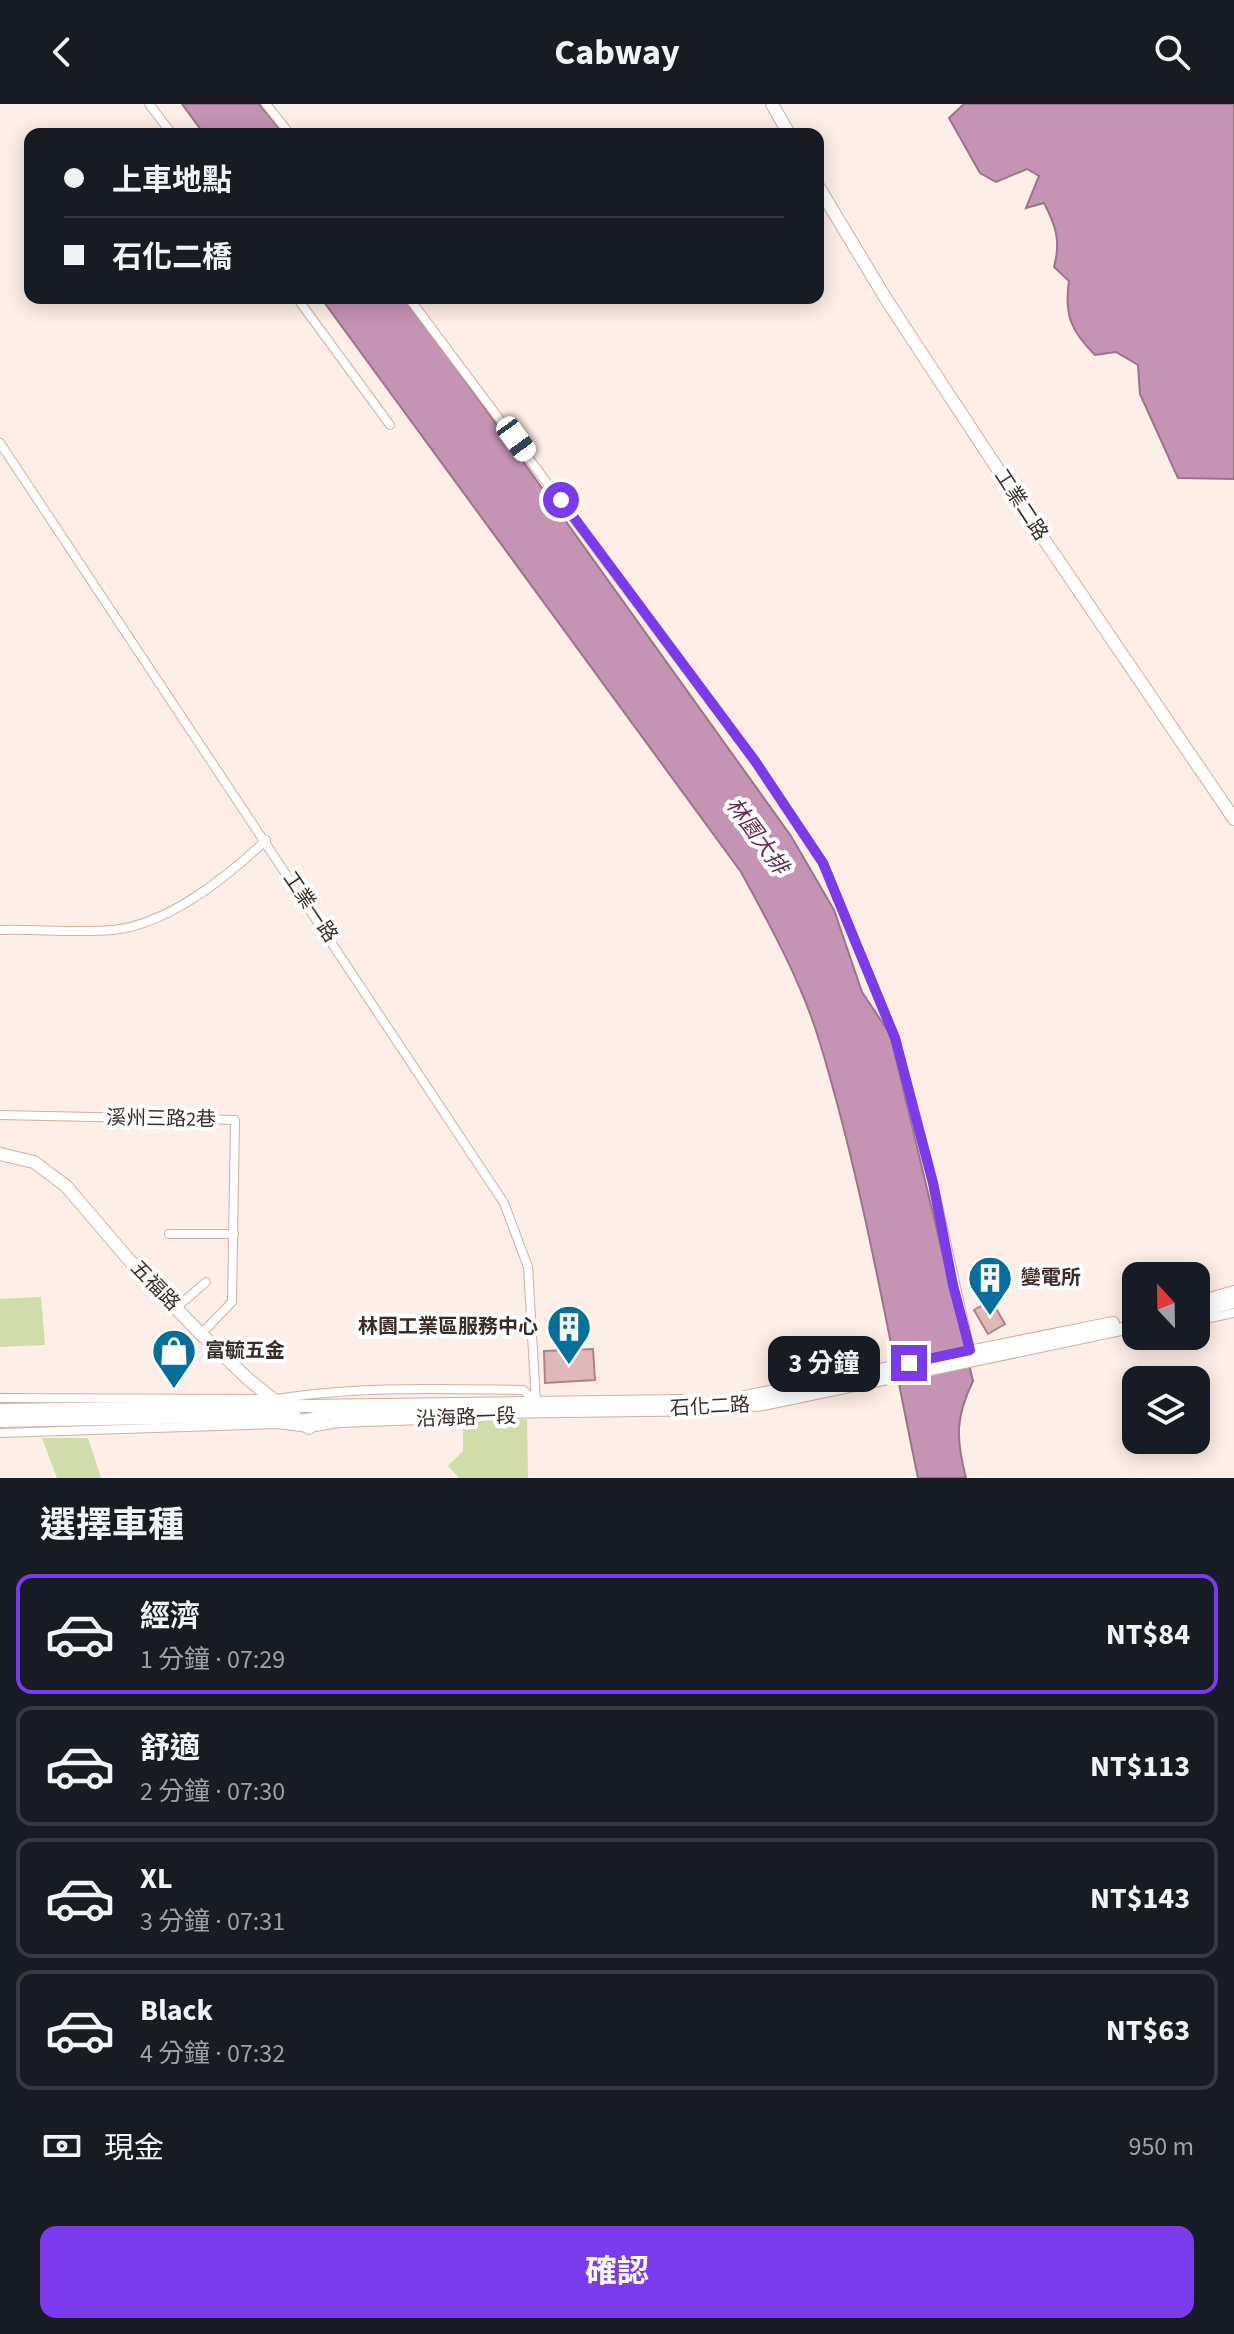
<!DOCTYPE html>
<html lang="zh-TW">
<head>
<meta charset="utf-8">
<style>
	body { margin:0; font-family:"Source Sans 3","Noto Sans TC",sans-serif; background:#20242c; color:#f1f3f6; height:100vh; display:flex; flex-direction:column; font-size:30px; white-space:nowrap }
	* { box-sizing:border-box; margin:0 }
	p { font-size:26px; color:#9ea1a6 }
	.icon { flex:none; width:44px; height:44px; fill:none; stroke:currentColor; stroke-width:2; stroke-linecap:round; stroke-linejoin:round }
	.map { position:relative; height:1374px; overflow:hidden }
	.drawer { display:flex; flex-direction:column; background:#171b24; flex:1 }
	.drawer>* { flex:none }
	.guide { position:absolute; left:24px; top:24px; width:800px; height:176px; border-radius:16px; box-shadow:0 4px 20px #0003; display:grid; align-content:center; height:176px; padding:0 40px; background:#171b24 }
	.needle { width:52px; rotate:338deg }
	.controls { position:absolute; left:1122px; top:1158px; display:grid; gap:16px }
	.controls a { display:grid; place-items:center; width:88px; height:88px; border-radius:16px; background:#171b24; box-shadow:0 4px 20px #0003; font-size:40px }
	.end { position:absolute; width:36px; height:36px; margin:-18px; border:10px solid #7c3aed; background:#fff; box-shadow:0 0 0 4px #fff }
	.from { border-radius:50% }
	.bubble { position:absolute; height:56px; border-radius:16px; background:#171b24; box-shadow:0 4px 20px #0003; font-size:26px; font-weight:700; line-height:56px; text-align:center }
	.car { position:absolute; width:24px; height:48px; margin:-24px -12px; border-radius:10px; box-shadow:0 0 6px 2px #0007; background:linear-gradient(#fff 24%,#345 0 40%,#fff 0 76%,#345 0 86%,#fff 0) }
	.guide b { display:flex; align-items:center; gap:28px; height:76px; font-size:30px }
	.guide b+b { border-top:2px solid #363941 }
	.guide i { width:20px; height:20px; background:#f1f3f6 }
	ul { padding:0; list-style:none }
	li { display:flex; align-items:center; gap:24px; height:120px; margin:0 16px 12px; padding:0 24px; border:4px solid #363941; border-radius:16px }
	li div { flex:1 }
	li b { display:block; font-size:30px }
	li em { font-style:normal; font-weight:700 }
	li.active { border-color:#7c3aed }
	li>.icon { width:72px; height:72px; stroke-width:1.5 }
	h2 { padding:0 40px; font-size:36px; line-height:96px }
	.pay { display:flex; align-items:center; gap:20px; height:88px; padding:0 40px; font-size:30px }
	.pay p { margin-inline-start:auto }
	.action { display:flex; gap:16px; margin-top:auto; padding:16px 40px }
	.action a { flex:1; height:92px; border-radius:16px; background:#7c3aed; color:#fff; font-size:32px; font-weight:700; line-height:92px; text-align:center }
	header { display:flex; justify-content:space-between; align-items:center; height:104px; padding:0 40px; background:#171b24; font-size:36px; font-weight:700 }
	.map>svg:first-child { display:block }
</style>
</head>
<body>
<header><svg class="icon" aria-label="back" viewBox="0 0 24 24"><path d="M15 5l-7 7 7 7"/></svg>Cabway<svg class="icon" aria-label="search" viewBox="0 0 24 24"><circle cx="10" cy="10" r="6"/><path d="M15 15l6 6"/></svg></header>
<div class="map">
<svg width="1234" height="1374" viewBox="0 0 1234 1374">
	<rect width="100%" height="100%" fill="#fdeee7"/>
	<g fill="#d1dcab">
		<polygon points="41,1193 45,1241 0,1243 0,1195"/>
		<polygon points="527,1315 528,1374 459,1374 448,1362 463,1347 463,1316"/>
		<polygon points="42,1334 88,1334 101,1374 57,1374"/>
	</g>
	<g fill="#c593b4" stroke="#9c7489" stroke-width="2">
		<polygon points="182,0 259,0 284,30 204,30"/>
		<path d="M964 0H1234V375L1178 374 1140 290 1138 261 1116 248 1095 251C1071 227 1064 211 1069 177L1054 163C1061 137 1056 122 1044 99L1026 104 1039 72 1027 65 996 78 980 69 949 14Z"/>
		<path d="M321 194H406L791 732 834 806 862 888 890 930 973 1277C955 1314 956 1335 966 1374H918C888 1229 863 1081 820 939 802 879 771 823 741 768Z"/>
	</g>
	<g fill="#e0b7ba" stroke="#ab8487" stroke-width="2">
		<polygon points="991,1196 1005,1220 988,1230 974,1206"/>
		<polygon points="593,1245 595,1276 545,1279 544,1247"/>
	</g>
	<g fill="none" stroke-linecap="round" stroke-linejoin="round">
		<g stroke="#d1af9d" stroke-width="10">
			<g id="street">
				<polyline points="149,0 172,30"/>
				<polyline points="266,0 290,30"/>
				<polyline points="297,194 390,321"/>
				<polyline points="409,194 755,657 823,759 895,934 933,1079 970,1246"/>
				<polyline points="0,339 504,1099 528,1163 536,1298"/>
				<path d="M0 826C37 825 76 829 112 826 167 821 227 773 266 736"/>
				<polyline points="0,1011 235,1016 232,1198 201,1230"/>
				<polyline points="169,1130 234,1130"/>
				<polyline points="176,1204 206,1178"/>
				<polyline points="1196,1217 1234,1209"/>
				<path d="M0 1294 277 1295C357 1282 441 1285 523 1286L536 1298"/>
				<polyline points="0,1329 277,1320 309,1324 339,1319 478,1314"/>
			</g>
		</g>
		<g stroke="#d1af9d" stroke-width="14">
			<polyline id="secondary" points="0,1050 34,1058 66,1082 130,1157 201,1230 249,1276 309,1324"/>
		</g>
		<g stroke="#d1af9d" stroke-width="14">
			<g id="primary">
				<polyline points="772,0 789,30"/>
				<polyline points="818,82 886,195 1039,428 1234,715"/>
				<polyline points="1196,1199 1234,1188"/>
				<polyline points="1196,1208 1234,1198"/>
				<polyline points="735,1295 1113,1219"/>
				<polyline points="0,1306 681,1297"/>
				<polyline points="0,1317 262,1312 302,1317 331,1310 721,1305 764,1300 1136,1222"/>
			</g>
		</g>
		<use href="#street" stroke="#fff" stroke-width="8"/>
		<use href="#secondary" stroke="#fff" stroke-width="12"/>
		<use href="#primary" stroke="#fff" stroke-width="12"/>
	</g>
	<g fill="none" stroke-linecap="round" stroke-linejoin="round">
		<polyline stroke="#7c3aed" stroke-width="10" points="561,396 755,657 823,759 895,934 933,1079 953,1181 970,1246 909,1259"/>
	</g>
	<defs>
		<g id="building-pin" transform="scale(2.3)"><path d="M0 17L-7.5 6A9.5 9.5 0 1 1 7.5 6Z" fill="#03709c" stroke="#fff"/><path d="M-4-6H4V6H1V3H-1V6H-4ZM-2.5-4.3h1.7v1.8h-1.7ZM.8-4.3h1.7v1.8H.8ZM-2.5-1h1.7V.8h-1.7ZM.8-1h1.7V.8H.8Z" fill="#fff"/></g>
		<g id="shop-pin" transform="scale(2.3)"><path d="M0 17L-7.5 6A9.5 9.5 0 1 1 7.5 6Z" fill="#03709c" stroke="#fff"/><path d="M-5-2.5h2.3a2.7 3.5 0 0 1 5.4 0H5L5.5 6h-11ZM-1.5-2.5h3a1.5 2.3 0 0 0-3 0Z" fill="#fff"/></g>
	</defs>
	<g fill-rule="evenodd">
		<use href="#building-pin" x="990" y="1174"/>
		<use href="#building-pin" x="569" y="1223"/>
		<use href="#shop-pin" x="174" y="1247"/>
	</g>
	<g text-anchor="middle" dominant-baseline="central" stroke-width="8" stroke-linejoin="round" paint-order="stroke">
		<g font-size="20" fill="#3b2d26" stroke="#fff">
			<text transform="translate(1021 401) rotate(57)">工業二路</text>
			<text transform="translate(310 803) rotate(56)">工業一路</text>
			<text transform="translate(161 1015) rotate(1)">溪州三路2巷</text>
			<text transform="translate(155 1182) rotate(46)">五福路</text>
			<text transform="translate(710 1303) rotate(-3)">石化二路</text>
			<text transform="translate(466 1314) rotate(-2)">沿海路一段</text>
		</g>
		<g font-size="20" font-weight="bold" fill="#3b2d26" stroke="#fff" text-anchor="start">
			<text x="1021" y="1174">變電所</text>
			<text x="538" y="1223" text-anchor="end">林園工業區服務中心</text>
			<text x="205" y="1247">富毓五金</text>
		</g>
		<g font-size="22" font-style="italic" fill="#662955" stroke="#fff">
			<text transform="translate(757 732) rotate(54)">林園大排</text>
		</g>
	</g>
</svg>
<div class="controls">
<a><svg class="needle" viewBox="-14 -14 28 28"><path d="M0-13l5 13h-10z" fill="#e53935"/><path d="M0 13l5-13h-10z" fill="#9ea1a6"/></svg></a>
<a><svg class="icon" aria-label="layers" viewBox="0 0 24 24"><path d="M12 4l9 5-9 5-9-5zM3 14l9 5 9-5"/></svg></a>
</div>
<i class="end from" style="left:561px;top:396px"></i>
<i class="end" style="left:909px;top:1259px"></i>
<div class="bubble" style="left:768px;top:1232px;width:112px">3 分鐘</div>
<i class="car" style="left:516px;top:335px;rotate:144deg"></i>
<div class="guide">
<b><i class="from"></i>上車地點</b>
<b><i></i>石化二橋</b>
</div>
</div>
<section class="drawer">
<h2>選擇車種</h2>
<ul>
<li class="active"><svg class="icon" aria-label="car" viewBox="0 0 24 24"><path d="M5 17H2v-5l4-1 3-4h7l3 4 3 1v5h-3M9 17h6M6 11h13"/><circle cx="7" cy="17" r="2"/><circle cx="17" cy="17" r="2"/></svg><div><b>經濟</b><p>1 分鐘 · 07:29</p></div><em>NT$84</em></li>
<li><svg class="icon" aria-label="car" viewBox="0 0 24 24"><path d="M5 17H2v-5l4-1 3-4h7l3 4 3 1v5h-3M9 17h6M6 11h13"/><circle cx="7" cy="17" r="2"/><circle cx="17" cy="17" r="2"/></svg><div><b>舒適</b><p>2 分鐘 · 07:30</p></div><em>NT$113</em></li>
<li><svg class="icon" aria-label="car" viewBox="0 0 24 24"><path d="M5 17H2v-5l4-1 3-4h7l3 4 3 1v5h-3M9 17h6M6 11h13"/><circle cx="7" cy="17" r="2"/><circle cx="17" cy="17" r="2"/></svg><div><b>XL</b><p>3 分鐘 · 07:31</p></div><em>NT$143</em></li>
<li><svg class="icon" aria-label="car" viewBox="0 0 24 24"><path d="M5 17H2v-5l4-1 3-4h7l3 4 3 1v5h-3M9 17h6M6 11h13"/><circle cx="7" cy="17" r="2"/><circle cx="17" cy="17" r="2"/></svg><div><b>Black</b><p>4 分鐘 · 07:32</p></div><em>NT$63</em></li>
</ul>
<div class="pay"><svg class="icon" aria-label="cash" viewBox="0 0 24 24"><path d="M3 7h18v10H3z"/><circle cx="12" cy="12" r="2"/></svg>現金<p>950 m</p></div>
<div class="action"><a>確認</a></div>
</section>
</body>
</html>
